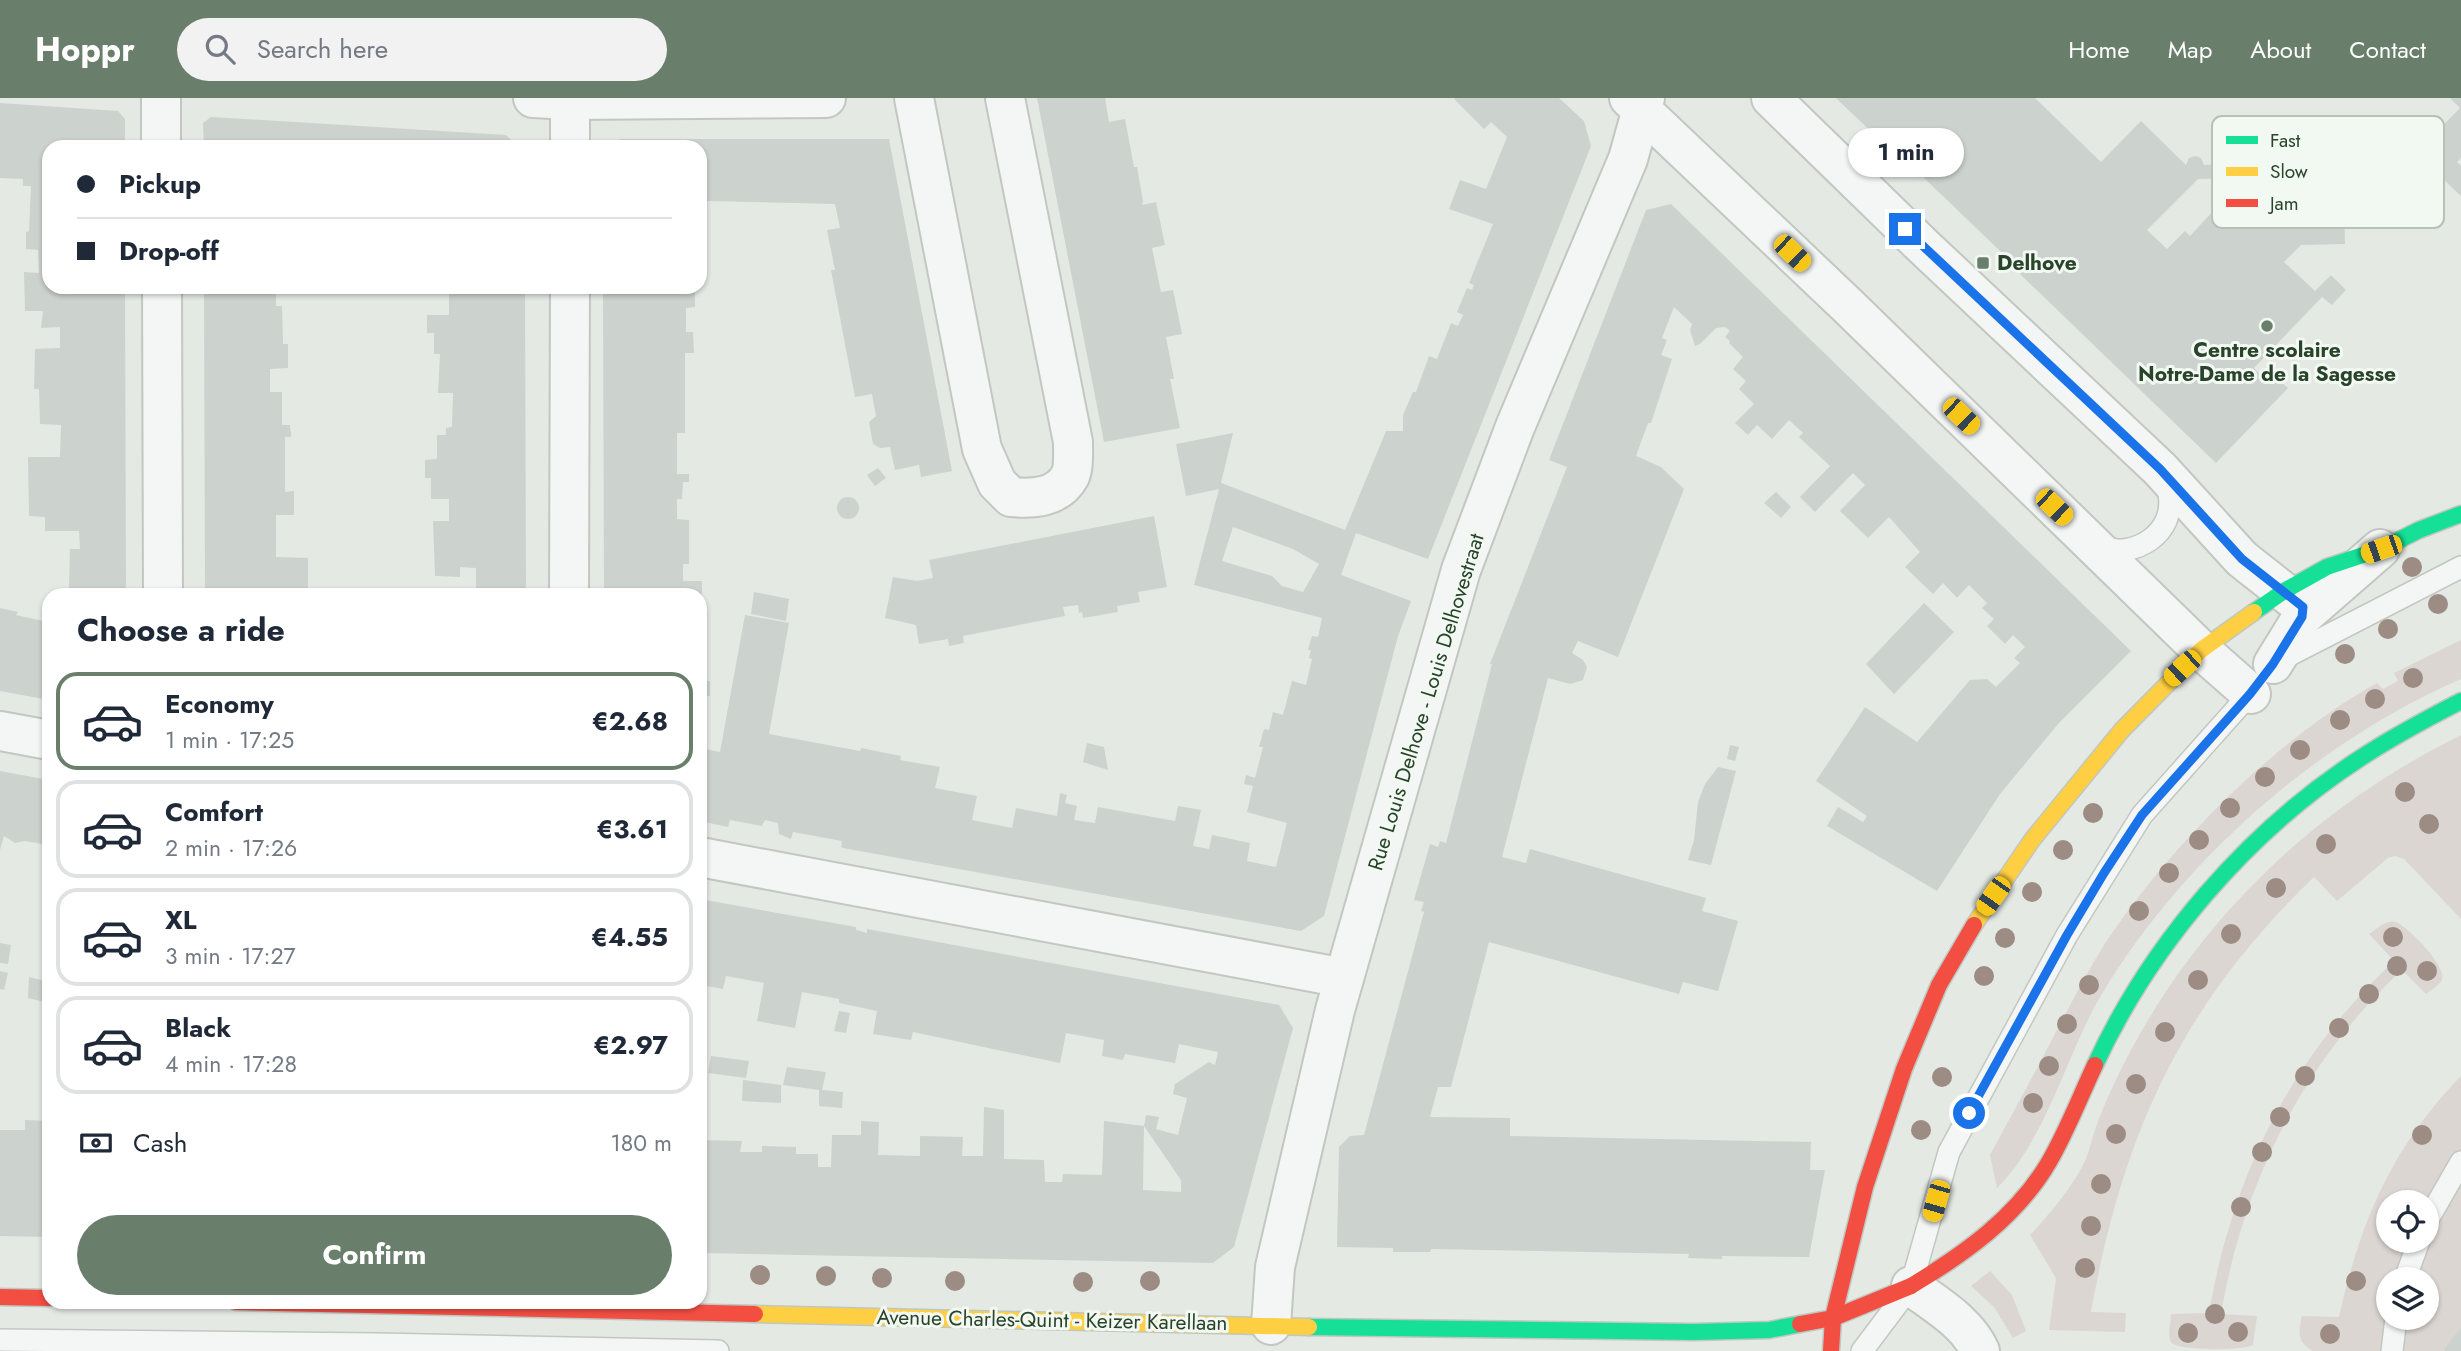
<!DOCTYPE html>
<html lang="en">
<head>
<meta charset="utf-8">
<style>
	body { margin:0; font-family:Jost,sans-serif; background:#f2f2f3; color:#1f2937; height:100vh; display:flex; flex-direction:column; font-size:26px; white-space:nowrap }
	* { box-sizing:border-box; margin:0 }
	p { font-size:23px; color:#747a83 }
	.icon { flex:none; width:38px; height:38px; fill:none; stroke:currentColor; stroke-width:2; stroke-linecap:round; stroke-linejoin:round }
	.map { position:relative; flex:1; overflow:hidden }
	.panel { position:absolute; left:42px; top:490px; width:665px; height:721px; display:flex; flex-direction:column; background:#fff; border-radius:21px; box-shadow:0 2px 5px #0004 }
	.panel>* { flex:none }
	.top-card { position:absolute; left:42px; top:42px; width:665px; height:154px; border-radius:21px; box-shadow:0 2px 5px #0004; display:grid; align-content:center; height:154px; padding:0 35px; background:#fff }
	.fabs { position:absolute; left:2376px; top:1092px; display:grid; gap:14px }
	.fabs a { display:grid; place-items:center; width:63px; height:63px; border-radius:50%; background:#fff; box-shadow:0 2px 5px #0004; font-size:35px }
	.end { position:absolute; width:32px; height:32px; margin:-16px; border:9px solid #1a73e8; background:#fff; box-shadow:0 0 0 4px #fff }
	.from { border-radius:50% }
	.bubble { position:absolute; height:49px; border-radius:24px; background:#fff; box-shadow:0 2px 5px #0004; font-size:23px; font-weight:700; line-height:49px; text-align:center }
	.car { position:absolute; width:21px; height:42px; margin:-21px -10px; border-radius:9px; box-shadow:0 0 5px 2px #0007; background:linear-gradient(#f5c518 24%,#345 0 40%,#f5c518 0 76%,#345 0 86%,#f5c518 0) }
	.top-card b { display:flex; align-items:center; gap:24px; height:66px; font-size:26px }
	.top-card b+b { border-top:2px solid #e0e1e3 }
	.top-card i { width:18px; height:18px; background:#1f2937 }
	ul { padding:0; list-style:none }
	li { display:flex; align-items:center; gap:21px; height:98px; margin:0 14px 10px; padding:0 21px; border:4px solid #e0e1e3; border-radius:21px }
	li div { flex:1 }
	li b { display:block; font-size:26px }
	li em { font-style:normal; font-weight:700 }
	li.current { border-color:#6a7e6c }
	li>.icon { width:63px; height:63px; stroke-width:1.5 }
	h2 { padding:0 35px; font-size:32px; line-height:84px }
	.pay { display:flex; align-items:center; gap:18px; height:77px; padding:0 35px; font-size:26px }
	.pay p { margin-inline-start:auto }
	.primary-button { display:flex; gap:14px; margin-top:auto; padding:14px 35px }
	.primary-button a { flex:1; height:80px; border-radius:42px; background:#6a7e6c; color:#fff; font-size:28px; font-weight:700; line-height:80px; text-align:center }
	header { display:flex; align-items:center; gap:42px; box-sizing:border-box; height:98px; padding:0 35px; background:#6a7e6c; color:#fff }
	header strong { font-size:33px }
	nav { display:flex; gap:38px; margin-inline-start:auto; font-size:24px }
	.search { width:490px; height:63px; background:#f2f2f3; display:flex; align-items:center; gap:18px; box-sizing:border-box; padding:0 24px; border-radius:38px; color:#747a83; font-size:26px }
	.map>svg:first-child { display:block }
</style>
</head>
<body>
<header>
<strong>Hoppr</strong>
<div class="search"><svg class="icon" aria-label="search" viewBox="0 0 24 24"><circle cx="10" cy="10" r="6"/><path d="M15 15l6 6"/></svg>Search here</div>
<nav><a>Home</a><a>Map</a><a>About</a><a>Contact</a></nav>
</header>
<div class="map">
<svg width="2461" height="1253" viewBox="0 0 2461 1253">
	<rect width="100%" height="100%" fill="#e4e9e4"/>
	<g fill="#dcd6d2" fill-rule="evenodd">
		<path d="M2461 542V581C2316 644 2181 763 2100 899 2065 960 2047 1040 1997 1090L1990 1057C2013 1014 2036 973 2058 930 2073 902 2087 874 2104 847 2169 749 2274 642 2377 585L2383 591 2398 583 2394 575Z"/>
		<path d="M2461 637V821L2404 761 2395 758 2388 760 2337 803 2314 779C2182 906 2123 1035 2091 1214L2126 1215 2125 1234 2049 1232 2056 1180 2030 1137C2049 1117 2069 1093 2082 1069 2089 1057 2091 1042 2096 1029 2105 1003 2118 977 2131 952 2205 814 2321 706 2461 637Z"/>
		<path d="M2393 823C2405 825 2447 868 2442 881 2440 887 2431 892 2426 896L2402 872C2304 963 2243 1085 2221 1216L2257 1218 2253 1247C2243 1253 2176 1253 2171 1244 2167 1236 2171 1224 2171 1216L2209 1215C2233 1076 2291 960 2394 863L2369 836 2383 826Z"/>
		<path d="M2461 978V1253H2313C2297 1244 2298 1234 2302 1218L2339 1219C2360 1124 2392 1049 2461 978ZM2389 1104H2427V1143H2389ZM2389 1181H2427V1220H2389Z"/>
		<polygon points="1990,1173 2012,1197 2026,1233 2013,1240 1994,1209 1971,1188"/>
	</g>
	<g fill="#ccd2cd" fill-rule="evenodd">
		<polygon points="1037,0 1105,0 1109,24 1125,21 1134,69 1137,69 1143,103 1142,107 1156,104 1165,147 1152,150 1161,194 1173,192 1182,236 1166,239 1174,281 1170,281 1180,330 1104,344"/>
		<path d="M1455 0H1559L1584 23 1591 48 1428 461 1356 435 1341 477 1411 503 1398 538 1324 818 1301 833 843 750 841 749 842 743 793 734 791 741 779 736 778 725 765 722 762 728 730 722 728 729 700 723V650L720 654 745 517 789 525 769 636 860 653 861 650 901 658 900 662 940 669 935 690 977 698 972 722 1012 730 1016 710 1057 718 1060 695 1067 697 1065 705 1077 708 1074 722 1095 725 1098 709 1175 723 1178 708 1201 712 1193 748 1209 751 1212 737 1250 745 1247 763 1276 769 1287 725 1247 714 1253 688 1244 686 1246 677 1255 680 1263 649H1259L1264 631 1269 632 1273 614 1283 617 1292 583 1306 587 1312 561 1309 560 1311 552H1308L1312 538 1318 539 1322 520 1194 487 1219 391 1186 398 1176 346 1233 335 1221 385 1345 432 1386 333H1403V317L1413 294H1416L1429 258 1437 261 1451 225 1458 228 1463 217 1457 214 1467 190 1472 192 1474 187 1469 185 1493 126 1449 111 1460 82 1486 91 1507 39 1491 24 1484 31 1454 1ZM1233 429 1293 451 1319 466 1303 494 1282 488 1272 478 1222 463Z"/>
		<path d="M1836 0H2035L2101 64 2141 23 2186 67 2189 60 2196 58 2201 60 2204 67 2237 65V41L2277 40V47L2306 52 2322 62 2333 78 2339 105H2344L2345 146 2301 147 2284 164 2315 193 2331 177 2346 192 2332 207 2322 199 2254 270 2266 282 2272 276 2288 290 2216 365 2020 176 2022 174 1922 78 1920 80 1904 65V60L1890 47H1885ZM2236 80 2237 87 2190 138 2185 133 2167 151 2147 132 2198 81Z"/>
		<polygon points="2450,0 2461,0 2461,60 2457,64 2461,68 2461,98 2416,55 2460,10"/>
		<polygon points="0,5 118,13 125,21 125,49 49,49 49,189 125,189 126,497 62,497 62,490 69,490 70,451 80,451 79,433 45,433 45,419 29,418 28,359 60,359 61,327 40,326 39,291 34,291 35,251 60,250 60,229 41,230 43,213 25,213 24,174 39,175 38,152 26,151 26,134 29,133 31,88 23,88 23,81 0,80"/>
		<polygon points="211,19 506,37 518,49 204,49 203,25"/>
		<polygon points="620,41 889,41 952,373 921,379 919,367 895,372 890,349 880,350 873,346 869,324 876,318 872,296 855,299 831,172 835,172 827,132 840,130 835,106 707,103 707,94 700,94 700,49 612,49"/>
		<polygon points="1671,106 2131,553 2058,626 2000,696 1937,793 1827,728 1838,709 1863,724 1867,718 1816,683 1865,609 1917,644 1970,582 1987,581 1996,589 2020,565 2014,560 2025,549 2013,537 2005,546 1987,528 1994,521 1982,510 1987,505 1969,487 1957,500 1943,485 1933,496 1905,469 1920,454 1889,419 1868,440 1840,413 1865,387 1853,375 1815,414 1800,399 1830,368 1799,339 1803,335 1789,322 1772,341 1757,327 1748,337 1735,325 1754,306 1739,291 1746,283 1733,271 1743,259 1729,245 1730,243 1725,239 1730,233 1725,229 1716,230 1700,246 1695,248 1690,232 1692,226 1674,209 1662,240 1667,242 1661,257 1672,261 1651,325 1648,325 1636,358 1661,369 1684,391 1618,559 1578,543 1572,555 1583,562 1587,569 1583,582 1570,586 1548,580 1502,759 1526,765 1530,751 1706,800 1702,813 1738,823 1718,893 1683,884 1679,896 1489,844 1451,989 1438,989 1430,1019 1510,1020 1510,1038 1811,1044 1810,1072 1825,1072 1809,1159 1722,1158 1722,1161 1688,1160 1689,1156 1431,1151 1430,1154 1393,1154 1393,1150 1337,1149 1339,1049 1350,1038 1364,1037 1424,814 1421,813 1424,804 1414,802 1430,746 1438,749 1440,743 1446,745 1492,566 1490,566 1567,369 1549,362 1646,112"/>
		<polygon points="204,189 276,189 276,208 282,208 283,246 288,246 288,270 270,271 270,294 282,294 282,327 290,327 290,333 291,332 291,339 285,339 285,394 294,393 294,417 276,417 276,459 308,460 308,497 205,497"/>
		<polygon points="441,189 525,189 526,497 466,497 466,490 476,491 476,470 460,469 460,479 435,478 433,423 449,423 449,401 431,401 431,380 425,380 425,362 437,361 437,337 446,337 446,330 452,329 453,295 438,295 440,256 434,256 434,235 427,235 427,217 449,217 449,192 441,192"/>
		<polygon points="603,189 695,189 695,209 686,210 686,234 693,234 694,255 685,255 685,335 677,335 677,376 689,376 689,384 683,384 682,401 677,401 677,421 689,422 689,466 683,466 683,483 702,483 702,497 604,497"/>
		<polygon points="878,370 886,380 875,388 867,377"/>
		<polygon points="1776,394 1791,409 1781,420 1764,405"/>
		<circle cx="848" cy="410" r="11"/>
		<polygon points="1154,418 1167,489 1138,494 1140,504 1117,508 1118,514 1083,520 1082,514 1079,515 1078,507 1063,509 1065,518 963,538 964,545 949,548 948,541 919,546 916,527 885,520 893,479 917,483 933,480 929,462"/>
		<polygon points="754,494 789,501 786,523 751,516"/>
		<polygon points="1924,505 1954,534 1894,596 1866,566"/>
		<polygon points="0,510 18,514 16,517 48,524 46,535 49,535 49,602 0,593"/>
		<rect x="700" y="583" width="10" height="15"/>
		<polygon points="1087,645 1104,649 1108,672 1083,664"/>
		<polygon points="1730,647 1739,649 1735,663 1727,661"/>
		<polygon points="1718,669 1736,673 1711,767 1688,762 1694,742 1698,704 1705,686"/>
		<polygon points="0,673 49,682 49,741 43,740 42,746 25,743 15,745 4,738 0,752"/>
		<polygon points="700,801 856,829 856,832 867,835 867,831 1279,907 1293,930 1234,1149 1213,1165 700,1155 700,1042 742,1043 740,1054 762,1054 762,1048 796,1049 796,1056 818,1056 818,1069 831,1069 832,1037 861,1037 861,1023 879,1024 878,1057 920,1058 920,1038 963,1039 962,1058 983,1058 984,1009 1004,1012 1004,1061 1044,1062 1045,1084 1062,1084 1063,1076 1102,1077 1104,1023 1144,1028 1143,1092 1181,1094 1181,1082 1144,1028 1146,1017 1159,1019 1156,1031 1178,1037 1187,1000 1173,996 1175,986 1209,964 1215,967 1218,954 1179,946 1175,965 1125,956 1123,962 1102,958 1104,942 1066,935 1060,965 913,934 911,942 873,936 877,913 839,905 839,901 802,894 795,930 757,923 764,885 726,878 723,891 701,887 702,876 700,875"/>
		<polygon points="0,845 11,847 8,866 0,865"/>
		<polygon points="0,873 8,875 4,892 0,891"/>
		<polygon points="29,879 49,884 49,905 28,900"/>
		<polygon points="839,913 850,915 846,935 834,933"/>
		<polygon points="711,958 749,963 746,980 708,975"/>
		<polygon points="787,969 826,974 822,992 843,994 842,1010 819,1008 819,992 783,987"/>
		<polygon points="743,982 781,987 781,1005 742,1003"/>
		<polygon points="25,1022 49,1023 49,1139 0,1138 0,1032 25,1032"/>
		<polygon points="2461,1230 2461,1253 2445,1253 2445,1250"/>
	</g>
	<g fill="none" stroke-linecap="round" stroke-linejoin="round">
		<g stroke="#c2c7c2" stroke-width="24">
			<g id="lane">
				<path d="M2101 449C2135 461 2176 435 2169 396 2168 391 2165 386 2163 381"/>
				<polyline points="2282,561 2461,469"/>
				<polyline points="2427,1123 2461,1064"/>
				<polyline points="2405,1181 2419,1143"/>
				<polyline points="0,1242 378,1246 718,1253"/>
				<polyline points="1862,1253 1911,1188 1949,1054 2067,837 2142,717 2256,589"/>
				<polyline points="2392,1253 2396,1220"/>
			</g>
		</g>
		<g stroke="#c2c7c2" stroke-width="42">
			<g id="street">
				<polyline points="161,0 161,49"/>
				<polyline points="533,0 570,2 826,0"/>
				<polyline points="570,0 570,49"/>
				<path d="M914 0 982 351 997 385 1011 399C1033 401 1058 400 1070 378 1074 370 1073 354 1073 344L1005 0"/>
				<polyline points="1629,0 1848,208 2201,552 2251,596"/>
				<polyline points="1771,0 1924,149 2160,371 2242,461 2303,509 2302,519"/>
				<polyline points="162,189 163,497"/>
				<polyline points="569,497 570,189"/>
				<polyline points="2273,566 2302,519 2380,451"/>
				<polyline points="0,633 49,642"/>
				<polyline points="700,759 1344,880"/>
				<path d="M1911 1188C1936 1207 1967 1224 1980 1253"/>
				<polyline points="1271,1227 1275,1169 1335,912 1461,472 1515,329 1628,61 1645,0"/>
			</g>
		</g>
		<g stroke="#c0c7c0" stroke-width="19">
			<g id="fast">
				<polyline points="2254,514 2284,493 2327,469 2381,451 2419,432 2461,416"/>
				<path d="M2095 967C2151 846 2247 734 2359 661 2392 639 2426 621 2461 603"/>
				<polyline points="1309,1229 1694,1234 1769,1232 1800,1226"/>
			</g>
		</g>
		<g stroke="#c0c7c0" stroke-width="19">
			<g id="slow">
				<polyline points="1974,827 2032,742 2122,632 2201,552 2254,514"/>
				<polyline points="755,1216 1309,1229"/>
			</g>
		</g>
		<g stroke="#c0c7c0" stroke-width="19">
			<g id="jam">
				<path d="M1911 1188C1964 1156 2017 1119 2049 1064 2067 1033 2080 999 2095 967"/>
				<polyline points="0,1199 49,1200"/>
				<polyline points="236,1204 755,1216"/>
				<polyline points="1800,1226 1833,1220 1911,1188"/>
				<polyline points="1831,1253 1833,1220 1865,1089 1904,971 1939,887 1974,827"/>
			</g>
		</g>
		<use href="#lane" stroke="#f3f6f4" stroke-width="21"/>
		<use href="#street" stroke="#f3f6f4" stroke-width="38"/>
		<use href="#fast" stroke="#16e098" stroke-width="16"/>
		<use href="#slow" stroke="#ffcf43" stroke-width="16"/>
		<use href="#jam" stroke="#f24e42" stroke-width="16"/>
	</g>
	<g fill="#9c8c84">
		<circle cx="2412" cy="469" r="10"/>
		<circle cx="2438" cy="506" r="10"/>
		<circle cx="2388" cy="531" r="10"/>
		<circle cx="2345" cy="556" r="10"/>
		<circle cx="2413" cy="580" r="10"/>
		<circle cx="2375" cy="601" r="10"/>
		<circle cx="2340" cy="622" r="10"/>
		<circle cx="2300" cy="652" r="10"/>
		<circle cx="2265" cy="679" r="10"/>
		<circle cx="2405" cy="694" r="10"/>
		<circle cx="2230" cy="710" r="10"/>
		<circle cx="2093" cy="715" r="10"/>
		<circle cx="2429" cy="726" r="10"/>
		<circle cx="2199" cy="742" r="10"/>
		<circle cx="2326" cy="746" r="10"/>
		<circle cx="2063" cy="752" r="10"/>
		<circle cx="2169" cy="775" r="10"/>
		<circle cx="2276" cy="790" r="10"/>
		<circle cx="2032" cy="794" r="10"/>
		<circle cx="2139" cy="813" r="10"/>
		<circle cx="2231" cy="836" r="10"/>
		<circle cx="2393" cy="839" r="10"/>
		<circle cx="2005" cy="840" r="10"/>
		<circle cx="2397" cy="868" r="10"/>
		<circle cx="2427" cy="873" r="10"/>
		<circle cx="1984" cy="878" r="10"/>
		<circle cx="2198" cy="882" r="10"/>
		<circle cx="2089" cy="887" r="10"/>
		<circle cx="2369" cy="896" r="10"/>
		<circle cx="2067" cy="926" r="10"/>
		<circle cx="2339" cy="930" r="10"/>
		<circle cx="2165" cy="934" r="10"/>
		<circle cx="2049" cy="968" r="10"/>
		<circle cx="2305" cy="978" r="10"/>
		<circle cx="1942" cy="979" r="10"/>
		<circle cx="2136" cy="986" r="10"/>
		<circle cx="2033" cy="1005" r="10"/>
		<circle cx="2280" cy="1019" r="10"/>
		<circle cx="1921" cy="1032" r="10"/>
		<circle cx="2116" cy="1036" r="10"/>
		<circle cx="2422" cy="1037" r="10"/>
		<circle cx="2262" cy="1054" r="10"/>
		<circle cx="2101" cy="1086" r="10"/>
		<circle cx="2241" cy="1109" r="10"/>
		<circle cx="2091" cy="1128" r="10"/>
		<circle cx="2085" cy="1170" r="10"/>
		<circle cx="760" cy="1177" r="10"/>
		<circle cx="826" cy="1178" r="10"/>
		<circle cx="882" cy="1180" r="10"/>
		<circle cx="955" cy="1183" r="10"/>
		<circle cx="1150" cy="1183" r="10"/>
		<circle cx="2356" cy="1183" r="10"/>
		<circle cx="1083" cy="1184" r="10"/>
		<circle cx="2215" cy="1216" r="10"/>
		<circle cx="2238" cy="1234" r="10"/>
		<circle cx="2188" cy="1235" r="10"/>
		<circle cx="2330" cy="1236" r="10"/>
	</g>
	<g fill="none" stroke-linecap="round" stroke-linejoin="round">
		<polyline stroke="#1a73e8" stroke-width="9" points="1905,131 2160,371 2242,461 2303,509 2302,519 2273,566 2250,596 2142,717 2104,775 2067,837 1969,1015"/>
	</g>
	<g fill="#6a7e6c" stroke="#f2f8f2" stroke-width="2.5">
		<rect x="1976" y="158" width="14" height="14" rx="3.5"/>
		<circle cx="2267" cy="228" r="7"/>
	</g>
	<g text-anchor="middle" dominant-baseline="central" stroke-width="6" stroke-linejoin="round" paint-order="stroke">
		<g font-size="21" font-weight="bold" fill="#29442b" stroke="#f2f8f2" text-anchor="start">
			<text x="1997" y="165">Delhove</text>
			<text x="2267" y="252" text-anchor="middle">Centre scolaire<tspan x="2267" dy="24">Notre-Dame de la Sagesse</tspan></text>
		</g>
		<g font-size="21" fill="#29442b" stroke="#f2f8f2">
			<text transform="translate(1426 604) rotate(-73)">Rue Louis Delhove - Louis Delhovestraat</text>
			<text transform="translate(1052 1222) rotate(1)">Avenue Charles-Quint - Keizer Karellaan</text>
		</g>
	</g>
	<rect x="2212" y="18" width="232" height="112" rx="10" fill="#f2f8f2" stroke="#b6c2b6" stroke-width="2"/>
	<rect x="2226" y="38" width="32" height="8" fill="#16e098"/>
	<rect x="2226" y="69" width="32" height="9" fill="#ffcf43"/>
	<rect x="2226" y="101" width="32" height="8" fill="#f24e42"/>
	<g font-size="19" fill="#29442b">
		<text x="2270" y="49">Fast</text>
		<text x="2270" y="80">Slow</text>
		<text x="2270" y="112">Jam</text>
	</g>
</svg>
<div class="fabs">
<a><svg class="icon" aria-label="locate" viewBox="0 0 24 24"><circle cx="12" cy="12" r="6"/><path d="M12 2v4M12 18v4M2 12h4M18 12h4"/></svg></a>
<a><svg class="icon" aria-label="layers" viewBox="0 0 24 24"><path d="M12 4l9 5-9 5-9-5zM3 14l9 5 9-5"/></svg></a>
</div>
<i class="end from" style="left:1969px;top:1015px"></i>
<i class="end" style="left:1905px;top:131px"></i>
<div class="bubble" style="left:1848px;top:30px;width:116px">1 min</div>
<i class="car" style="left:1792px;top:155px;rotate:134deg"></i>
<i class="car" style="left:1961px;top:318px;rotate:134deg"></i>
<i class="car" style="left:2054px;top:409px;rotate:134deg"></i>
<i class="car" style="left:2381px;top:451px;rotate:251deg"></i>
<i class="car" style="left:2182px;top:570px;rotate:227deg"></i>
<i class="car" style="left:1993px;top:798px;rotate:215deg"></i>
<i class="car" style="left:1936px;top:1103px;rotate:196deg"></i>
<div class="top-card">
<b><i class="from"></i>Pickup</b>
<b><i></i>Drop-off</b>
</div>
<section class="panel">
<h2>Choose a ride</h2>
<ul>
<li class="current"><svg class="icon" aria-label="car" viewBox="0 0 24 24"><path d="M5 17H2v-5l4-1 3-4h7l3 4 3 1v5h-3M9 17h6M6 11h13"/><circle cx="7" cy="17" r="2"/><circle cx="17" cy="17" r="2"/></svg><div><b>Economy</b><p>1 min · 17:25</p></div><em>€2.68</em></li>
<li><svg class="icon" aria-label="car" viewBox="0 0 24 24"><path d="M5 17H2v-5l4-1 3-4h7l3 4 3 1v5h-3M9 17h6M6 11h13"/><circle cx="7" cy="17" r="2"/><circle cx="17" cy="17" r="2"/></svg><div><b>Comfort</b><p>2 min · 17:26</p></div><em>€3.61</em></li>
<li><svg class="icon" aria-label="car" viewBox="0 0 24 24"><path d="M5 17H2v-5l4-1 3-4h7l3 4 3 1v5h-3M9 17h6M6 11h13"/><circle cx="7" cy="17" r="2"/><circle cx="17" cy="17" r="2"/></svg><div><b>XL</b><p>3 min · 17:27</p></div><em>€4.55</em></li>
<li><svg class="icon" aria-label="car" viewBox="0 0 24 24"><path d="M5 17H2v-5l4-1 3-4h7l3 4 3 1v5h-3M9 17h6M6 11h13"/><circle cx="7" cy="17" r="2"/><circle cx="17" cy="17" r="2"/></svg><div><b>Black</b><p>4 min · 17:28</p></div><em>€2.97</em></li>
</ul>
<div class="pay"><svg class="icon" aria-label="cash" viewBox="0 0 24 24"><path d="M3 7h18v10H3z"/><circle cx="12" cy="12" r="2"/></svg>Cash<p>180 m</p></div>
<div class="primary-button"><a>Confirm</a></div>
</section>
</div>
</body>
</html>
